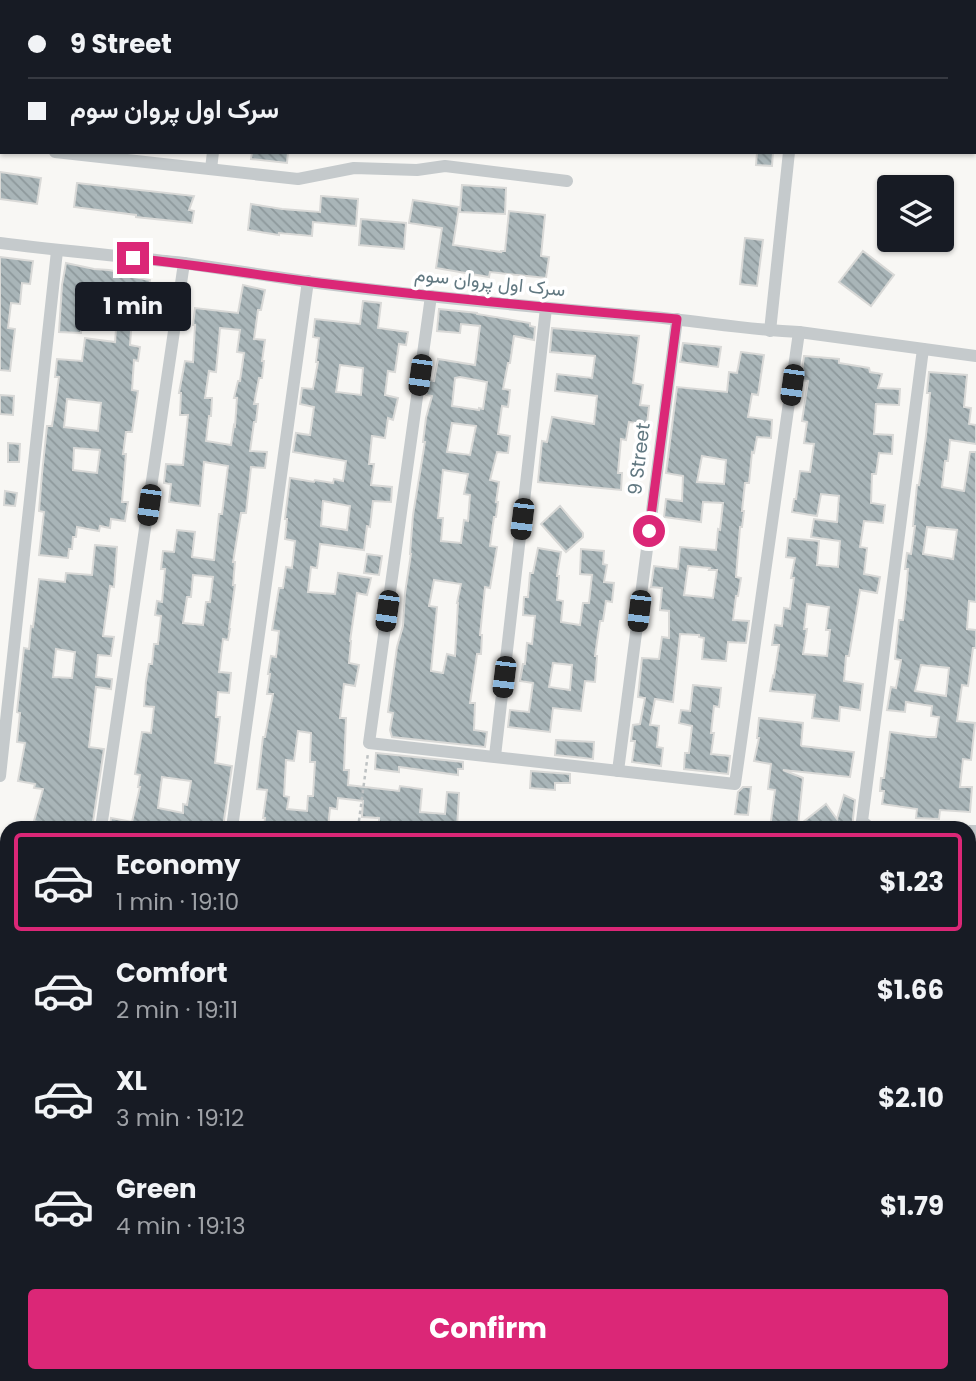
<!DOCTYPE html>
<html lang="en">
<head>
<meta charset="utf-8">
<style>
	body { margin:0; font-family:Poppins,Vazirmatn,sans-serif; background:#20242c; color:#f1f3f6; height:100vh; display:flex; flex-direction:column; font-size:26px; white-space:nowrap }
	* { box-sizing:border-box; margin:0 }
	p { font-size:23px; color:#9ea1a6 }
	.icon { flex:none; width:38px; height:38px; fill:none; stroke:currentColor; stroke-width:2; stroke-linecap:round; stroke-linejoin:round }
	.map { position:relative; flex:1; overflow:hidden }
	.side { position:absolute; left:0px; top:821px; width:976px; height:562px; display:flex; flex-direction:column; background:#171b24; border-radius:21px 21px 0 0; box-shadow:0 2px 5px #0004 }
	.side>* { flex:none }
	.guide { position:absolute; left:0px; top:0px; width:976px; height:154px; box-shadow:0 2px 5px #0004; display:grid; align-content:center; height:154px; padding:0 28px; background:#171b24 }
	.controls { position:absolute; left:877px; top:175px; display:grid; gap:14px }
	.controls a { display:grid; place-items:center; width:77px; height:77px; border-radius:7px; background:#171b24; box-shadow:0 2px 5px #0004; font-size:35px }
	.end { position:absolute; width:32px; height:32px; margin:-16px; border:9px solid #db2777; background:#fff; box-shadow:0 0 0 4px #fff }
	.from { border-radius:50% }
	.bubble { position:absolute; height:49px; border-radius:7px; background:#171b24; box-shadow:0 2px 5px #0004; font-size:23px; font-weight:700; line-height:49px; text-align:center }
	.car { position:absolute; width:21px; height:42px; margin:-21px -10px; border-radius:9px; box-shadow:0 0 5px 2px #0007; background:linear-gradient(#222 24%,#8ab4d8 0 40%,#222 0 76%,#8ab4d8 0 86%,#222 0) }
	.guide b { display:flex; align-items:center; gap:24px; height:66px; font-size:26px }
	.guide b+b { border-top:2px solid #363941 }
	.guide i { width:18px; height:18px; background:#f1f3f6 }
	ul { padding:12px 0 0; list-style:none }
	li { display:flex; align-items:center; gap:21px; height:98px; margin:0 14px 10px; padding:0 14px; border:4px solid transparent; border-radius:7px }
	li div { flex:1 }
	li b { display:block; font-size:26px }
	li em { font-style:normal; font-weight:700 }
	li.selected { border-color:#db2777 }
	li>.icon { width:63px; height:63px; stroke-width:1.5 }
	.action { display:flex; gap:14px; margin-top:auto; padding:14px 28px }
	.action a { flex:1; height:80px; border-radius:7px; background:#db2777; color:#fff; font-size:28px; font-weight:700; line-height:80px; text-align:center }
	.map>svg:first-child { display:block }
</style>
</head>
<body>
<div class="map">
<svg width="976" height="1381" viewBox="0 0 976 1381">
	<defs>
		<pattern id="grass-tufts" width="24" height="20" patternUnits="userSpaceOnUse" patternTransform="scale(1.75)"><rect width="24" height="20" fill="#dae0d5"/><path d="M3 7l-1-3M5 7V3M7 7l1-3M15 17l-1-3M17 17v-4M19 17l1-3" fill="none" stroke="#b4bab2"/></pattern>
		<pattern id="building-back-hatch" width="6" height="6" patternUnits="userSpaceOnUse" patternTransform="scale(1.75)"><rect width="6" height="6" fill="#a9b5b8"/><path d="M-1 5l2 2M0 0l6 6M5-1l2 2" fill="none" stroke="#8d989b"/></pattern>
	</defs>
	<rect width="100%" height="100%" fill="#f8f7f4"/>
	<polygon fill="url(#grass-tufts)" points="456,1376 702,1376 703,1381 440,1381"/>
	<g fill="url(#building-back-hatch)" stroke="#d9d9d7" stroke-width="2" fill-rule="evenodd">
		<polygon points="252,152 288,152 287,163 251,159"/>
		<polygon points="757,152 773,152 772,166 756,165"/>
		<polygon points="0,172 41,178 37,204 0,199"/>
		<polygon points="77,183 194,196 189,210 194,211 192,223 136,217 136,215 74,207"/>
		<polygon points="462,185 506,188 505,214 460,212"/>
		<polygon points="321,196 358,199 356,226 313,222 312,236 279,233 279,235 248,230 251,204 282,209 320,212"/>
		<polygon points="413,200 459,207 453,245 501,252 501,251 505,251 509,211 545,215 541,256 549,257 546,278 490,272 489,277 436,268 442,228 409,223"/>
		<polygon points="361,219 406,223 404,249 359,245"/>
		<polygon points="745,238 763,240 757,286 740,284"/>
		<polygon points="863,251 894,275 871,306 839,282"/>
		<polygon points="0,257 33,261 30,284 22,283 20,304 11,303 8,328 15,329 10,371 0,370"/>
		<path d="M66 263 94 269 109 270 128 274V276L150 280 147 296 143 295 140 318 132 317 130 345 140 347 138 361 134 360 132 390 138 391 132 432H126L123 454H126L122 502H128L125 521 111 519 110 528 100 526 99 531 77 527 76 537H73L72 549H69L68 558 39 555 44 512 39 511 42 474 47 426H52L56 400 59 377H55L57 359 82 361 85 338 115 342 117 316 114 315V313L83 310 81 333 59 332 62 285ZM67 399 101 403 98 431 64 427ZM74 448 100 450 97 473 73 470Z"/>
		<path d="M243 285 265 290 261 310H258L254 339 265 340 262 361H264L262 378H259L254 404H258L256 422H254L250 451 267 452 265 468 251 467 246 513H241L233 562H235L233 585H235L229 629H230L228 640 223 639 219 672 231 673 229 693 218 692 216 717H220L215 763 232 766 223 827 171 822 170 828H110L111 818 132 822 140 787H138L140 775 135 774 142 732 151 733 154 707 144 706 146 681 149 664H152L154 644H158L161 616 155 615 157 601 162 602 165 569H161L163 551 174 552 177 530 195 532 192 557 214 560 219 514H222L228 466 204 462 200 506 169 502 171 484 164 483 166 464 183 465 188 415H180L181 393H179L185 361 193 362 195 325H193L195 308 238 313ZM220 328 240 330 237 352 244 353 240 381H238L234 398H237L235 426 234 425 231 445 206 441 209 416H211L212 398H205L209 371 216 372ZM193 575 213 577 210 602H206L203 625 183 623 187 597H191ZM162 777 191 781 187 805 183 804V813L158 808Z"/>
		<path d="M363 301 381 303 378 328 408 332 406 345 399 344 395 372 388 371 385 395 398 398 393 420 388 418 385 438 372 436 369 464H374L371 485 392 487 391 502 373 501 370 527 367 526 364 550 320 544 317 568 311 567 308 592 335 594 338 573 371 578 367 595 357 593 350 641H351L349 663 359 665 355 686 344 684 340 718H346L344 770H349L348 785 399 791 400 786 422 789 420 812 445 814 447 792 459 793 457 828 420 825 419 828H379V818L362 817 363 801 338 798 337 809 330 808 328 828H264L265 818H263L267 790 257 789 263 737H265L273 694H267L270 674H268L271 656 276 657 279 631 272 630 279 588H283L286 567 292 568 295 541 285 539 287 519H285L290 478 314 482 315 480 333 483 334 479 343 481 346 461 293 452 296 433 310 435 314 407 300 404 302 388 313 389 318 362H316L319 338 313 337 315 319 360 324ZM340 365 363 368 361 395 336 392ZM323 501 350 506 347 530 321 526ZM298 731 311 733 310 762H315L313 796H308L307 811 287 809 289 797 284 796 286 760 294 761Z"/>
		<path d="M439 309 477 313V314L530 323V326L535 327 534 340 514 336 510 363H508L503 389 510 390 508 407 502 406 498 434 510 436 508 453 497 452 490 480 499 482 496 502H498L496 517H494L490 546 497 547 490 588 485 587 480 635H482L481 654H477L470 703H475L474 730 487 732 485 747 392 737 390 730 393 713 388 712 397 647 403 626 405 593 411 554H410L413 515 425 442H423L426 418 432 396 426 395 428 380 434 381 438 359 475 365 480 326 461 324 460 333 437 331ZM460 377 487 382 483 409 479 408V410L452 406 455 378ZM452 423 476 426 470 455 447 452ZM443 470 468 474 464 494 470 495 468 521 464 520 461 543 441 541 443 518H438ZM434 580 461 584 457 603H458L455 656 447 654 443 673 431 671 437 607 429 606Z"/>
		<polygon points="552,328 639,336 633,383 643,385 640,405 649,406 647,424 629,422 626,440 621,439 618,473 622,473 621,490 538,482 542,441 547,442 552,417 594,424 597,396 555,391 557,374 592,378 595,356 550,352"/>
		<polygon points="683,343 721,347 718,367 680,362"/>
		<path d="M741 352 764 355 758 395 752 394 748 417 772 420 771 438 757 437 754 453 752 452 749 483H745L742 511H744L742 527H740L736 577 741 578 738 596H736L733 620 749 621 746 643 728 642 726 661 702 659 704 638 699 637V635L680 634 673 702 655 699 650 725 659 726 657 747 663 748 661 766 632 762 635 741H631L633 725 640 724 645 698 638 697 642 658 659 659 662 637 669 638V611L660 610 662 588 651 587 654 566 678 569 680 547 716 550 718 529 720 530 723 503 703 502 701 522 664 517 666 499 682 501 683 476 666 473 677 387 727 392 729 372 737 373ZM702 456 726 460 724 484 697 482ZM688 566 710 568 709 570H717L713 598 684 595Z"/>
		<path d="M804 356 839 359V363L869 368 870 372 882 374 878 388 900 389 899 405 876 404 874 434 893 435 892 454 879 453 876 474H872L871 503 885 505 883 523 864 521 860 547 867 548 864 574 880 577 877 593 860 590 849 656H846L844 681 863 684 860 710 840 707 839 721 812 718 815 695 770 691 773 676 774 677 779 645H772L775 625 782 626 784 608 790 609 794 578H791L795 558 786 557 788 538 819 541 817 565 838 567 840 541 811 537 814 519 837 522 839 496 821 494 817 516 792 512 794 499H796L800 471 810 472 814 444 804 443 807 422 802 421 808 381 801 380ZM807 604 829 607 826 630H830L827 656 803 654 807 629H804Z"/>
		<path d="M929 372 967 375 964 407 971 408 969 424 976 425V444L950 440 948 461H945L942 487 964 491 970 452H976V602L969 601 967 629 976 630V648H973L968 686 962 685 957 721 975 723 971 760 963 759 960 787H972L970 812 940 810 939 819 916 818 917 809 882 804 884 791H880L881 778H884L890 732 927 737H936L939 717 931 716 932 706 906 702 905 712 887 710 891 687 896 688 901 660 895 659 899 620H903L906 594 908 569H905L907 553 911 554 915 526H913L917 485H919L926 436 930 393H927ZM927 527 957 530 953 559 923 554ZM921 665 949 668 946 696 915 691Z"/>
		<polygon points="0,395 14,396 13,415 0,414"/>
		<polygon points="8,443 20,444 19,462 8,462"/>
		<polygon points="5,491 17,493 15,506 4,505"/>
		<polygon points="560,506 583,533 583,537 566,552 541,524"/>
		<path d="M95 545 117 547 114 587 110 586 103 636 114 637 111 656 98 655 96 677 112 679 111 689 96 687 89 747 104 749 92 828H58L34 821 43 789 34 788 35 784 18 781 25 743 17 742 20 713 17 712 24 648 29 649 31 626 33 627 39 579 65 582 66 573 92 575ZM56 649 75 652 72 678 53 677Z"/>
		<path d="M538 548 561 552 557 576H559L557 600 563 601 561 622 580 625 583 603H589L592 575 580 574 581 549 604 551 603 564 607 565 604 582 614 583 612 602 606 601 603 621H600L595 656H597L595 682 585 681 581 711 553 708 550 732 508 727 510 710 529 712 533 683 520 681 523 664H525L527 643 532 644 535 616 523 615 524 597H528L530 573H533ZM553 663 572 665 570 690 549 687Z"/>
		<polygon points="367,554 382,556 379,575 364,573"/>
		<polygon points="693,685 721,688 719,707 714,706 711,733 714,733 711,754 730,756 728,774 684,769 685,753 689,753 692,726 679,723 681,710 690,711"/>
		<polygon points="759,718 803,723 801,745 802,746 854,752 850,777 783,770 803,778 798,826 826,804 837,819 844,795 855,800 852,828 770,828 775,790 768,789 771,764 754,761 759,738 757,738"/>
		<polygon points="556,740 594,742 593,759 555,755"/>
		<polygon points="376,753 463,762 463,769 458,769 458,775 399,767 399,772 375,769"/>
		<polygon points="531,771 570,774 570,783 555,783 555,790 530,788"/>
		<polygon points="743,787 751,787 748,815 735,814 738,792"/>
	</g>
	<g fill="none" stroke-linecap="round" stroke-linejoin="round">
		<g stroke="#b6bcbe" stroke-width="23">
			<g id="primary">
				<polyline points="0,891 7,895"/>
				<polyline points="970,1086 976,1087"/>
			</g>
		</g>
		<g stroke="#bec2c3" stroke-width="2.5" stroke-dasharray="3.5 3.5" stroke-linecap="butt">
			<polyline points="358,828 368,753"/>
			<polyline points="971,1381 976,1376"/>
		</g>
		<g stroke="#c5cacc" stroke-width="12">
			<polyline points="39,0 42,2"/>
			<polyline points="258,0 276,2"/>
			<polyline points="406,2 406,0"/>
			<polyline points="823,2 824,0"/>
			<polyline points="0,146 2,146"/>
			<polyline points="55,152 298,179 354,168 417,170 445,166 567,181"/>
			<polyline points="211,169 213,152"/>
			<path d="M0 243C61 251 123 256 184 263 226 269 268 276 310 282 420 296 531 307 641 316 694 320 746 330 799 332L976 356"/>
			<polyline points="431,296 369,743 735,784 799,332"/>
			<polyline points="770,331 789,152"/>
			<polyline points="495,756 546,308"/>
			<polyline points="618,771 677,319"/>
			<polyline points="0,776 57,251"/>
			<polyline points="101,828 184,263"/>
			<polyline points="232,828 308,281"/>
			<polyline points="870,828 862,821 923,349"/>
			<polyline points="970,831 976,831"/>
			<polyline points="0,1101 7,1134"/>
			<polyline points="0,1154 7,1155"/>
			<polyline points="0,1189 7,1191"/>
			<polyline points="0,1275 3,1264 7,1229"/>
			<polyline points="0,1344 7,1344"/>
			<polyline points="290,1376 293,1381"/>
			<polyline points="65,1381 65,1376"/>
			<polyline points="184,1381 194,1376"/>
			<polyline points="352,1381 356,1376"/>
		</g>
		<use href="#primary" stroke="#fff" stroke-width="19"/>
	</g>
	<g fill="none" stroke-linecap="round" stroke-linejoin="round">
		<path stroke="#db2777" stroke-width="9" d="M133 258C199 265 263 276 328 284 444 298 560 309 677 319L649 531"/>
	</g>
	<g text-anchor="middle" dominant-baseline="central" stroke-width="7" stroke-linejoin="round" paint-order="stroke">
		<g font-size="19" fill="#617881" stroke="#fff">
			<text transform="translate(490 282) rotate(6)">سرک اول پروان سوم</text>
			<text transform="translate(639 459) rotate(-83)">9 Street</text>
		</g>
	</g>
</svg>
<div class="controls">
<a><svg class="icon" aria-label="layers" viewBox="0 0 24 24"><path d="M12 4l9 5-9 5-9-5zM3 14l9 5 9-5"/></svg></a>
</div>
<i class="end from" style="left:649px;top:531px"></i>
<i class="end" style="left:133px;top:258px"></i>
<div class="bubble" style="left:75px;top:282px;width:116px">1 min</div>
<i class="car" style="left:420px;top:375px;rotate:188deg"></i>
<i class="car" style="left:792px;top:385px;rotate:188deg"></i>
<i class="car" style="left:149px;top:505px;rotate:188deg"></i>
<i class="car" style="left:522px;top:519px;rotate:187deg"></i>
<i class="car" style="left:387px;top:611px;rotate:188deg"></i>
<i class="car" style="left:639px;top:611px;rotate:187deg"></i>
<i class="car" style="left:504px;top:677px;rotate:187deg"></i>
<div class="guide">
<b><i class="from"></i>9 Street</b>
<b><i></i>سرک اول پروان سوم</b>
</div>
<section class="side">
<ul>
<li class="selected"><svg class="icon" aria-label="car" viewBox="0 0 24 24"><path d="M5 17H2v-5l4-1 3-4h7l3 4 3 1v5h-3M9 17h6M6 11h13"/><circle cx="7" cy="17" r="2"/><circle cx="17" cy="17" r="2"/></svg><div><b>Economy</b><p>1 min · 19:10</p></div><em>$1.23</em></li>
<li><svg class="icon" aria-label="car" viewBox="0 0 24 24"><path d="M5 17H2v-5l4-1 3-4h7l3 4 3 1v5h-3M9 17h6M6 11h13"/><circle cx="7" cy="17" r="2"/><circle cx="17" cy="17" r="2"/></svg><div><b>Comfort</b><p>2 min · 19:11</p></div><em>$1.66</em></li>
<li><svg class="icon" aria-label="car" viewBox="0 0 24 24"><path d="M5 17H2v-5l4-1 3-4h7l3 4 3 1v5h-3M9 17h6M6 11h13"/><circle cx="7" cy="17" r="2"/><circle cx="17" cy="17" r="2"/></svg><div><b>XL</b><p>3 min · 19:12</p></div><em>$2.10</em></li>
<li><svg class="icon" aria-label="car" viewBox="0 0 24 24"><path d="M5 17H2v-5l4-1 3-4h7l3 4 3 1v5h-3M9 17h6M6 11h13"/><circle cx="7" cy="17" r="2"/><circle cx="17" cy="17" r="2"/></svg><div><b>Green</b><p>4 min · 19:13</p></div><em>$1.79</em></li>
</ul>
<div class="action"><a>Confirm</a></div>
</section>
</div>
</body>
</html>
